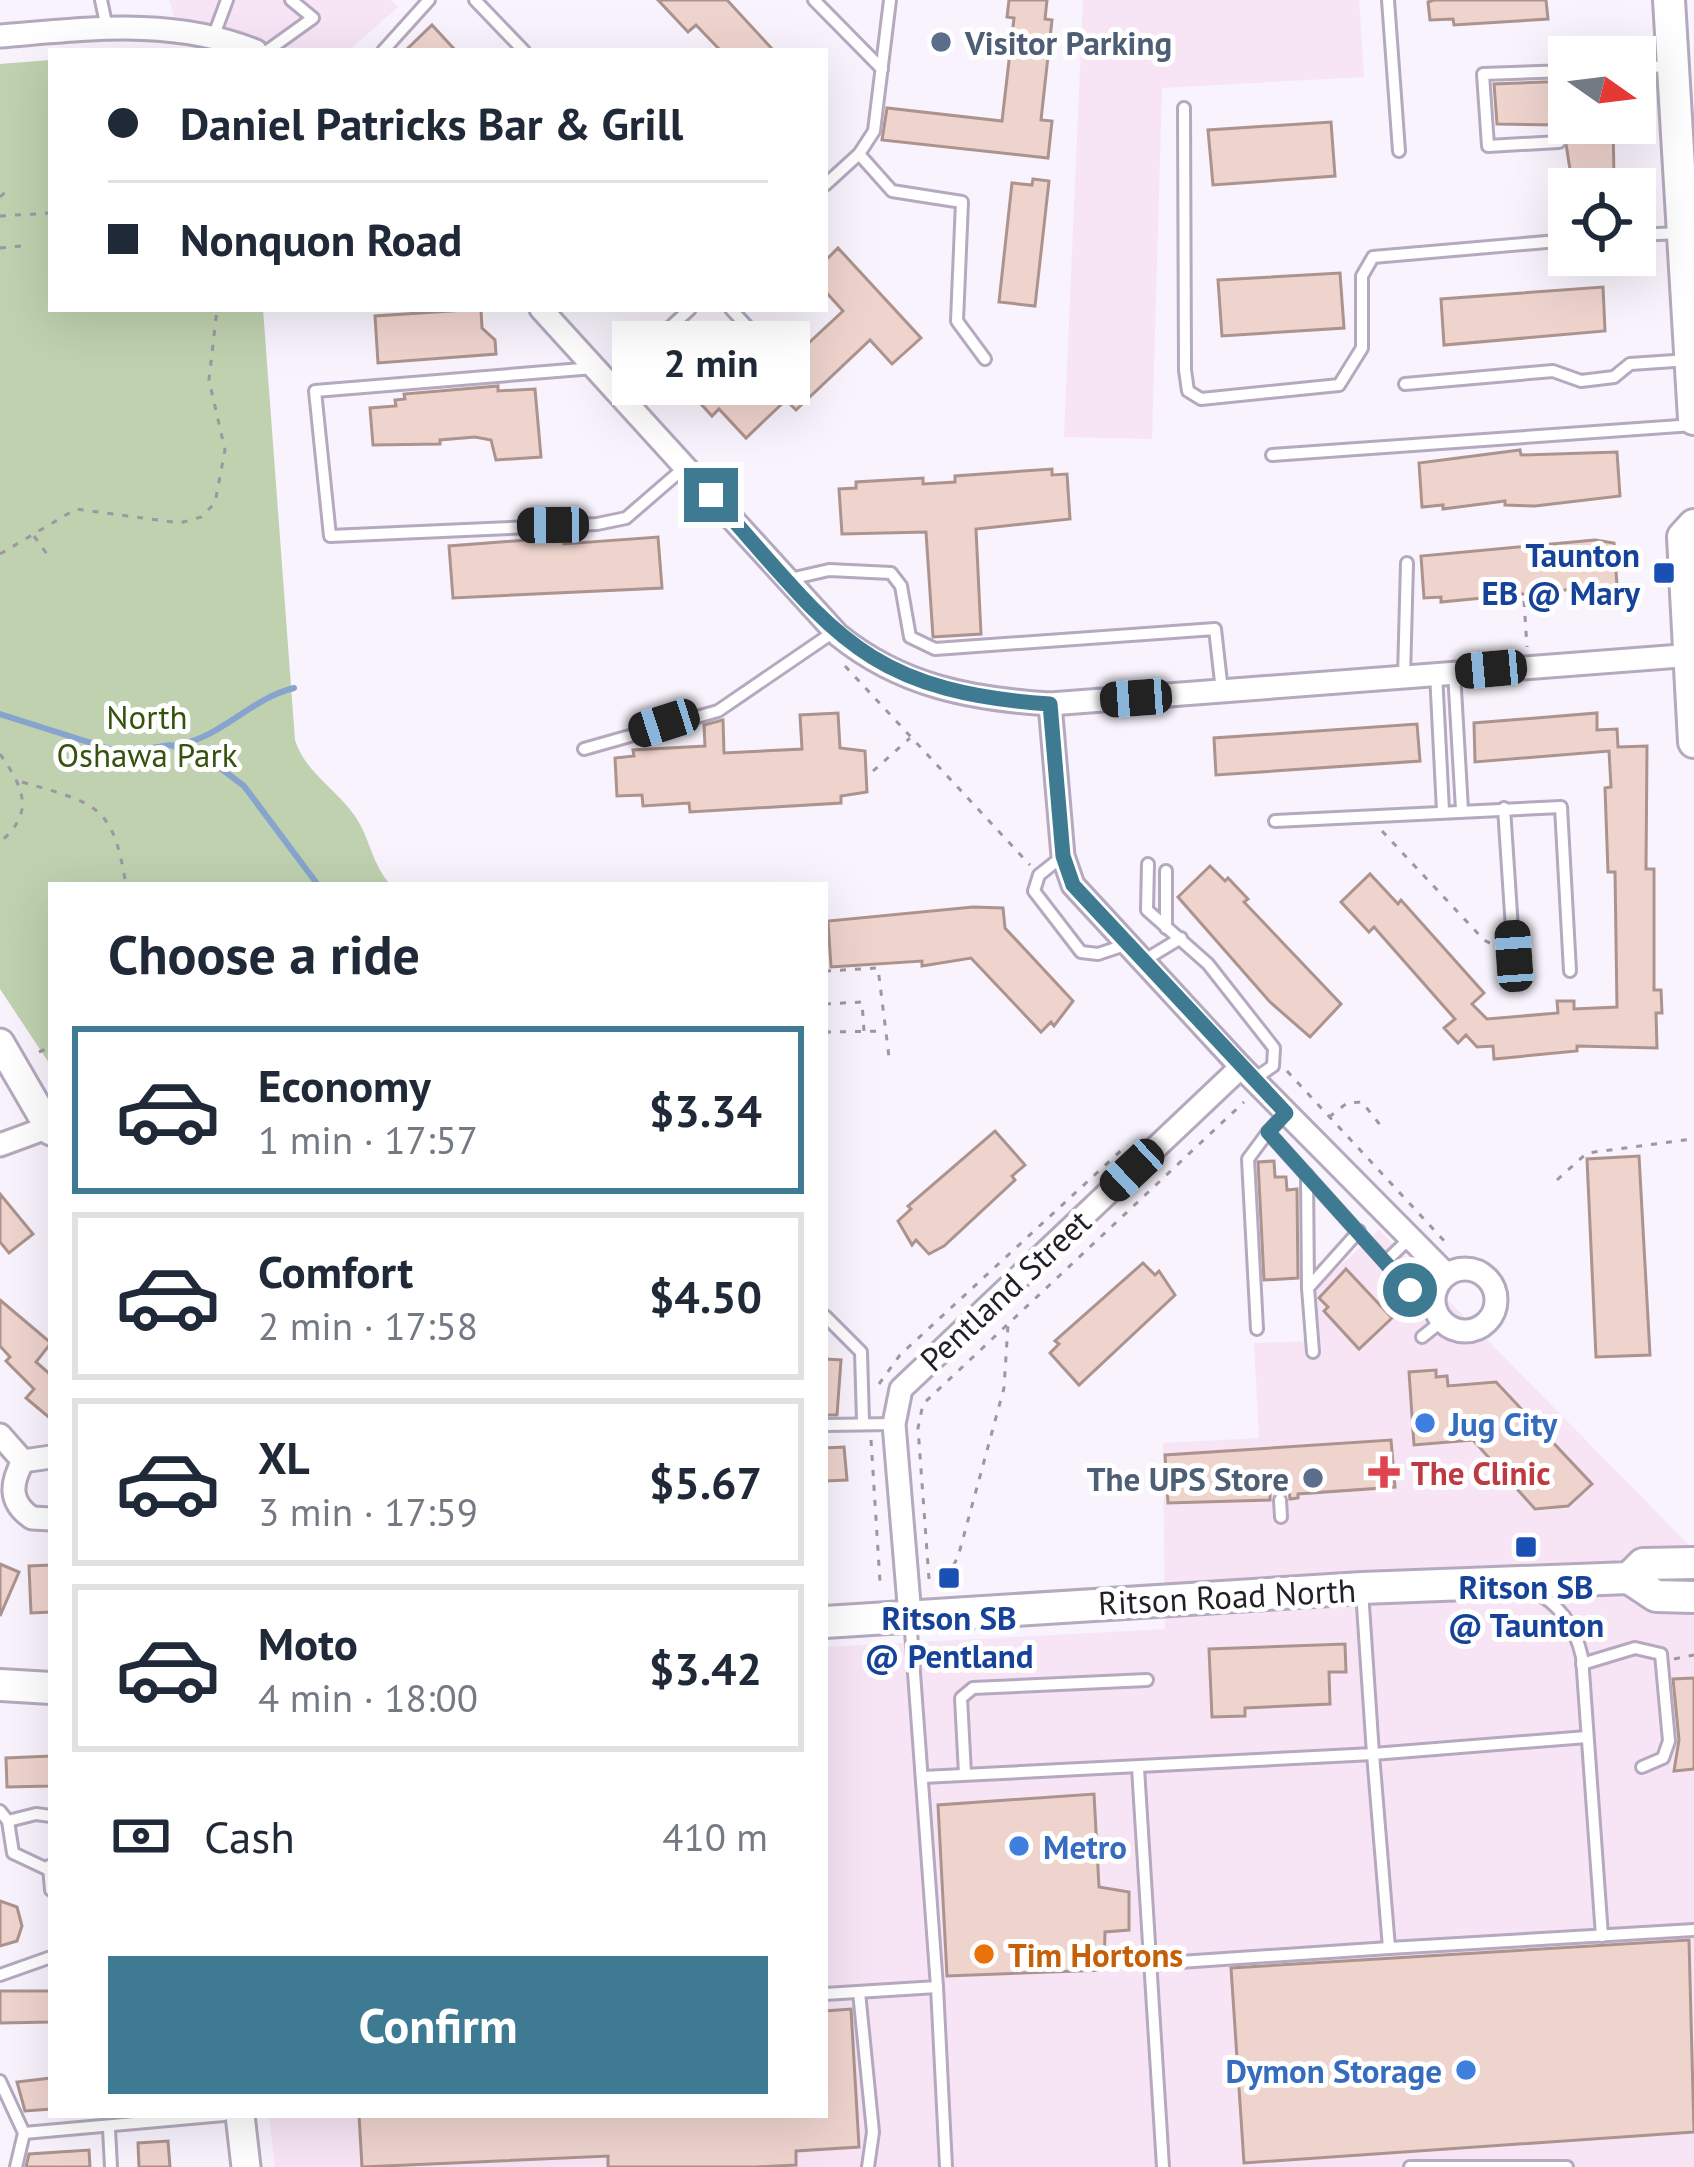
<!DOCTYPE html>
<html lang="en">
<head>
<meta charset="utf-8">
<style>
	body { margin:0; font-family:"PT Sans",sans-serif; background:#f6f6f7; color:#1f2937; height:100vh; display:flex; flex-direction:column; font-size:45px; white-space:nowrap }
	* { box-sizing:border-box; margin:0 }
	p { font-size:39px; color:#747a83 }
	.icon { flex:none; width:66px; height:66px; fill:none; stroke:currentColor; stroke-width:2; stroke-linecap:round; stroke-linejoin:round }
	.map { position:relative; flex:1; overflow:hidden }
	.panel { position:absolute; left:48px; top:882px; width:780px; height:1236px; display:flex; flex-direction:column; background:#fff; border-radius:0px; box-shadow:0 12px 48px #0002 }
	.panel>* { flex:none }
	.banner { position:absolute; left:48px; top:48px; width:780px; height:264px; border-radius:0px; box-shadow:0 12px 48px #0002; display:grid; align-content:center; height:264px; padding:0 60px; background:#fff }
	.needle { width:78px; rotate:104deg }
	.controls { position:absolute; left:1548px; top:36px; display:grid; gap:24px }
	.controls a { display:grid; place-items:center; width:108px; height:108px; border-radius:0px; background:#fff; box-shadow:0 12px 48px #0002; font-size:60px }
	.end { position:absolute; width:54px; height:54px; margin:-27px; border:15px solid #3e7b92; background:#fff; box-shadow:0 0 0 6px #fff }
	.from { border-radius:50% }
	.bubble { position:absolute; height:84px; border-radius:0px; background:#fff; box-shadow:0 12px 48px #0002; font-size:39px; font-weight:700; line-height:84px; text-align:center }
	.car { position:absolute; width:36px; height:72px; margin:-36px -18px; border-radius:15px; box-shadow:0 0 9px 3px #0007; background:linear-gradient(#222 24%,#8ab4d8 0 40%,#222 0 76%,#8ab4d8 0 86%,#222 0) }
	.banner b { display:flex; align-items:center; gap:42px; height:114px; font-size:45px }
	.banner b+b { border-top:3px solid #e0e1e3 }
	.banner i { width:30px; height:30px; background:#1f2937 }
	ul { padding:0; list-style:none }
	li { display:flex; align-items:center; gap:36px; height:168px; margin:0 24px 18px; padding:0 36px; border:6px solid #e0e1e3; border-radius:0px }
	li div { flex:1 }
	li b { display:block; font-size:45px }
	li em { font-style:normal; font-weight:700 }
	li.active { border-color:#3e7b92 }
	li>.icon { width:108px; height:108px; stroke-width:1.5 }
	h2 { padding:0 60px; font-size:54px; line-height:144px }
	.pay { display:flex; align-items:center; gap:30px; height:132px; padding:0 60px; font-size:45px }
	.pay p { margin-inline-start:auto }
	.button { display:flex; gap:24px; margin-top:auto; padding:24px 60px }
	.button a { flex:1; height:138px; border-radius:0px; background:#3e7b92; color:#fff; font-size:48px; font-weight:700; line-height:138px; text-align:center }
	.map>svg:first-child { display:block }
</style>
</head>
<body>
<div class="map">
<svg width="1694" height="2167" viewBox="0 0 1694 2167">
	<rect width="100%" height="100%" fill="#f8f3fc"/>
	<g fill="#f7e5f6">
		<polygon points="169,0 391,0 398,7 348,51 256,51 178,29"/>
		<polygon points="1083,0 1359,0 1364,77 1162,88 1152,439 1064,437"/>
		<polygon points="1379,1230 1694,1550 1694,2167 275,2167 269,2115 825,2115 825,1647 1165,1629 1163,1443 1259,1438 1254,1343 1312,1341 1313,1291"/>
	</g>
	<path fill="#bfd1af" d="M51 60V309H263L295 740C305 772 336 789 355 816 370 838 372 865 391 885H51V1066L0 989V64Z"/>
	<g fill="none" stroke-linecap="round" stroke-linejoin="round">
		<g stroke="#86a4cd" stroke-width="6">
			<polyline points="0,714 123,753 170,745 207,758 244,786 318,885"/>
			<path d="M175 745C219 740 249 699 294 688"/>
		</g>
	</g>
	<g fill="#efd4ce" stroke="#ac938d" stroke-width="3">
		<polygon points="658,0 727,0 774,51 721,51 696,25 688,32"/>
		<polygon points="1009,0 1047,0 1045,19 1052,20 1041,120 1052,121 1048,158 882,140 887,108 1002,121 1014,18 1007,17"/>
		<polygon points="1546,0 1548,19 1454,25 1453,19 1430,20 1428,2 1434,0"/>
		<polygon points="432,25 456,51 405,51"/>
		<polygon points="1569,81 1569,123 1613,123 1614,179 1572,182 1563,125 1497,124 1494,84"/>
		<polygon points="1331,122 1335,176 1213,185 1208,130"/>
		<polygon points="1033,179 1049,181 1035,306 999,302 1012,183 1032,185"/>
		<polygon points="838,248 921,338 892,364 870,340 796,410 786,400 746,438 719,409 712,416 656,355 682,331 732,384 740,376 755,393 843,311 825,291 825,261"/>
		<polygon points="1340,273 1344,328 1222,336 1218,280"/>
		<polygon points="1603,287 1605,331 1444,345 1441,299"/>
		<polygon points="481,309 482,328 495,340 496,354 378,363 375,316"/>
		<polygon points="498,386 498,391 535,389 541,457 496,460 491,440 475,437 440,440 440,444 373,445 370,408 396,406 395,400 405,399 404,394"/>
		<polygon points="1520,450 1521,455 1617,452 1620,496 1535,506 1505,505 1505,501 1443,509 1443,505 1422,507 1419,463"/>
		<polygon points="1052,469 1052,475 1067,474 1070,519 976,529 981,634 933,637 926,532 842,534 839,489 856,488 856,482 923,478 923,484 955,482 955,476"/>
		<polygon points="564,537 564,544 658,537 662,588 453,598 449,546"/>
		<polygon points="1595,540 1614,543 1617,585 1441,602 1441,597 1424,598 1421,556"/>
		<polygon points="838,713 840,748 865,751 867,792 841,796 841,803 690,812 689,803 643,806 642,795 617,796 615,758 634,756 633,750 705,746 704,725 723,720 724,753 802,749 800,715"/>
		<polygon points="1597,713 1597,730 1617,729 1618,747 1647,746 1646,869 1654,869 1654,990 1661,990 1662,1013 1656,1013 1657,1048 1577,1046 1577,1051 1494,1059 1493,1046 1477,1047 1466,1035 1458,1043 1444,1028 1455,1019 1374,927 1369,932 1341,902 1370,874 1398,904 1401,900 1484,993 1472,1004 1487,1019 1558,1013 1557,1001 1574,1001 1574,1009 1617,1007 1615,872 1608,872 1605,788 1611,787 1609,751 1475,762 1474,723"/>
		<polygon points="1417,724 1420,761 1216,775 1214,738"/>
		<polygon points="1210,866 1225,881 1228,878 1248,899 1244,902 1341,1004 1310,1037 1270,1002 1178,897"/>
		<polygon points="973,907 1003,908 1005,928 1073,1001 1054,1026 1051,1022 1041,1032 971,958 922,966 922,961 831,967 828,921"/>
		<polygon points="995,1131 1025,1165 1012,1176 1015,1180 944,1246 929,1254 916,1240 912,1245 898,1221 911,1209 908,1206"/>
		<polygon points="1639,1156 1650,1355 1596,1357 1587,1159"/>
		<polygon points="1274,1161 1275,1177 1286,1177 1287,1190 1297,1189 1298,1278 1264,1280 1258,1162"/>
		<polygon points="0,1194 33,1234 9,1253 0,1242"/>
		<polygon points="1143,1263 1155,1275 1159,1271 1175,1295 1079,1385 1050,1353 1059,1344 1055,1341"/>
		<polygon points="1346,1269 1392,1318 1359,1349 1324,1311 1328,1307 1319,1298"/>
		<polygon points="0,1300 51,1343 36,1362 51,1375 51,1419 26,1398 34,1389 6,1361 10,1357 0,1346"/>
		<polygon points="825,1359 841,1360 837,1415 825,1415"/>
		<polygon points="1436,1370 1436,1377 1447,1376 1448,1386 1496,1382 1592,1484 1568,1506 1535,1509 1473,1440 1414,1445 1409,1372"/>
		<polygon points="1391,1440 1395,1487 1298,1494 1298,1498 1290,1499 1288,1479 1278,1473 1270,1479 1270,1500 1168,1503 1165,1455"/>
		<polygon points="844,1447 847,1480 825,1481 825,1448"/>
		<polygon points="0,1564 19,1572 0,1616"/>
		<polygon points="51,1565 51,1612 31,1613 29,1566"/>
		<polygon points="1345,1644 1346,1672 1329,1672 1330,1704 1245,1708 1245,1716 1212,1717 1209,1649"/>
		<polygon points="1694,1678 1694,1769 1674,1771 1679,1740 1673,1679"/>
		<polygon points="51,1756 51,1786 7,1787 6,1758"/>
		<polygon points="1094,1794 1099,1887 1129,1892 1129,1930 1105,1932 1104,1970 947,1976 938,1805"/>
		<polygon points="0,1901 17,1907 22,1926 17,1941 0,1946"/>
		<polygon points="1689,1940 1694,2132 1244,2163 1231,1968"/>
		<polygon points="0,1991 51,1991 51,2022 0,2023"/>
		<polygon points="851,2009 859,2147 796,2151 796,2165 756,2167 608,2167 608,2156 362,2167 359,2115 825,2115 825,2011"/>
		<polygon points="51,2078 51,2109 25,2111 17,2082"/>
		<polygon points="168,2141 170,2167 139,2167 138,2143"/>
		<polygon points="89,2150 90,2167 26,2167 29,2154"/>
	</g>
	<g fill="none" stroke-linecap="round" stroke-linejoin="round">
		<g stroke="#b4a9be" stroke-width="16">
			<g id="service">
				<polyline points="101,0 107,28"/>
				<polyline points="475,0 524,51"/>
				<polyline points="814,0 882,69"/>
				<polyline points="1388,0 1399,151"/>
				<polyline points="214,35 227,0"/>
				<polyline points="267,51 313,18 291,0"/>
				<polyline points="383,51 429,0"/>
				<polyline points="1635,68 1668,66"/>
				<polyline points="1184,108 1185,370 1188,391 1201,399 1339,385 1362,348 1362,276 1373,257 1569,240"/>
				<polyline points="1559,142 1488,146 1483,74 1569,71"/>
				<polyline points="859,154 874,131 890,0"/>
				<polyline points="825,185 859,154 892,191 962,202 957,321 985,359"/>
				<polyline points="1635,235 1680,233"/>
				<polyline points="731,309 776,358"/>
				<polyline points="594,368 315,391 330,536 597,524 626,518 685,467"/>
				<polyline points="609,383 690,309"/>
				<polyline points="1405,384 1553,371 1581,381 1614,377 1630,364 1689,360"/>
				<polyline points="1272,455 1694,425"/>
				<polyline points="790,579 829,570 891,573 901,586 910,637 935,649 1215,629 1222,691"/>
				<polyline points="1454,672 1462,810"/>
				<polyline points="1436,673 1443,811"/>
				<polyline points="1404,677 1407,563"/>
				<polyline points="584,749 718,711 835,631"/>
				<polyline points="1504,808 1515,974"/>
				<polyline points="1275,821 1561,807 1570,971"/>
				<polyline points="1063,856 1039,875 1034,891 1081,952 1098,954 1128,944"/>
				<polyline points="1148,864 1147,910 1208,964 1274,1048 1273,1066 1254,1079"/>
				<polyline points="1166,871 1166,928"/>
				<polyline points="1143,961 1181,938"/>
				<polyline points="1286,1113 1268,1132 1385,1262 1410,1238"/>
				<polyline points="1307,1175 1308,1288"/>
				<polyline points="1385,1262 1410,1290"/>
				<polyline points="825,1316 861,1352 863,1422"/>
				<polyline points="1257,1329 1248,1159 1268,1132"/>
				<polyline points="1422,1337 1442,1321"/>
				<polyline points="1313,1352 1308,1288 1359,1231"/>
				<polyline points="825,1425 894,1424"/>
				<polyline points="1279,1483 1279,1487"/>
				<polyline points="1280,1500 1281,1517"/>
				<path d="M1532 1590C1560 1604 1575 1626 1582 1657L1602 1936"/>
				<polyline points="1582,1664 1635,1648 1661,1654 1669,1741 1663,1758 1642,1767"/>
				<polyline points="1587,1737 1373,1754 1389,1948 1694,1930"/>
				<polyline points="1138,1768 1163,2167"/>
				<polyline points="965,1774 961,1698 973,1688 1147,1680"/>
				<polyline points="923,1777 1373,1754 1362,1591"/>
				<polyline points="0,1811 8,1821 13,1853 47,1869"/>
				<polyline points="8,1821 36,1814 51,1816"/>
				<polyline points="49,1866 51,1890"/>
				<polyline points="1150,1964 1389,1948"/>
				<polyline points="0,1975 51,1957"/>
				<polyline points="937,1987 946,2167"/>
				<polyline points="859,1992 873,2132 868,2167"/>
				<polyline points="825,1994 937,1987 910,1618"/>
				<polyline points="0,2081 24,2133 16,2167"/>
				<polyline points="109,2129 111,2167"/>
				<polyline points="24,2133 224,2115"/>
				<polyline points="1410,2167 1567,2167"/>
			</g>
		</g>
		<g stroke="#b4a9be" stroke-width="27">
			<g id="minor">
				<path d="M0 36C88 29 172 17 256 51"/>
				<path d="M541 309 838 635C901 686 971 699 1050 704L1694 655"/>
				<polyline points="1050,704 1063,856 1073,885 1241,1067 1446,1274"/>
				<polyline points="0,1145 49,1127"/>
				<circle cx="1465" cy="1300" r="31"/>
				<polyline points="0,1435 23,1461"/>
				<path d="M23 1461C11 1483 8 1502 32 1518L51 1519"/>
				<polyline points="23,1461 51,1457"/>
				<polyline points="910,1616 894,1424 901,1389 1241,1067"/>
			</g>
		</g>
		<g stroke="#b4a9be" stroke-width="33">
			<g id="tertiary">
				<polyline points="0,1043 51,1131"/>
				<polyline points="240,2115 246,2167"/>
			</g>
		</g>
		<g stroke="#b4a9be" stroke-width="36">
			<g id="secondary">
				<polyline points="1669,0 1694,419"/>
				<polyline points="1694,525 1683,537 1694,742"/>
				<polyline points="1629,1578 1656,1596 1694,1597"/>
				<polyline points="825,1622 1362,1588 1629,1578 1643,1564 1694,1563"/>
				<polyline points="0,1685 51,1688"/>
			</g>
		</g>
		<g stroke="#9c97a0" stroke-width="3" stroke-dasharray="6 9" stroke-linecap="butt">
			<polyline points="0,197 11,187"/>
			<polyline points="0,216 51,213"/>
			<polyline points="0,248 30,245"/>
			<polyline points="34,536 47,554"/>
			<polyline points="0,554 76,509 180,523 201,517 215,503 225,450 209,380 217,309"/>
			<polyline points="1524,601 1527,647"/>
			<polyline points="845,666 1030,865"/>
			<path d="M0 754C23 787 36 812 0 842"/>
			<polyline points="873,771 910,738"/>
			<path d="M22 782C98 804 113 805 126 885"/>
			<polyline points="1382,831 1484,940 1497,947"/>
			<polyline points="825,971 878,968 889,1057"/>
			<polyline points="825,1004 862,1002 864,1031"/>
			<polyline points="825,1032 884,1031"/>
			<polyline points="39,1052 51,1047"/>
			<polyline points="1287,1071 1448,1245"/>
			<polyline points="1329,1117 1347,1103 1362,1102 1381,1126"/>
			<polyline points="1557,1180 1587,1153 1693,1139"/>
			<polyline points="879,1384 900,1355 1127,1145"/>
			<polyline points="871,1440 880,1582"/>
			<polyline points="946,1578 958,1557 1004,1388 1008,1325"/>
			<polyline points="929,1579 918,1428 923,1404 1244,1102"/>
			<polyline points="1674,1659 1694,1655"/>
		</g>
		<use href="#service" stroke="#fff" stroke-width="10"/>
		<use href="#minor" stroke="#fff" stroke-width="21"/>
		<use href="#tertiary" stroke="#fff" stroke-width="27"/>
		<use href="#secondary" stroke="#fff" stroke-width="30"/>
	</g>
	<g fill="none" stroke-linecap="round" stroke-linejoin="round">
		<path stroke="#3e7b92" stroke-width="15" d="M711 495C831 628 859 691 1050 704L1063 856 1073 885 1286 1113 1268 1132 1410 1290"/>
	</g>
	<g fill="#5c6f8a" stroke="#fff" stroke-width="4.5">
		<circle cx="941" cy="42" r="12"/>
		<circle cx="1313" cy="1478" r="12"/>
	</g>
	<g fill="#1a4fb4" stroke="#fff" stroke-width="4.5">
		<rect x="1652" y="561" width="24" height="24" rx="6"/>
		<rect x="1514" y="1535" width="24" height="24" rx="6"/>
		<rect x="937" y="1566" width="24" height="24" rx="6"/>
	</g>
	<g fill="#3f7fe0" stroke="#fff" stroke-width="4.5">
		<circle cx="1425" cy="1423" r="12"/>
		<circle cx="1019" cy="1846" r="12"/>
		<circle cx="1466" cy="2070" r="12"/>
	</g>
	<path fill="#e0444e" stroke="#fff" stroke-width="4.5" d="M1378 1454h12v12h12v12h-12v12h-12v-12h-12v-12h12z"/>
	<circle fill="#e8710a" stroke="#fff" stroke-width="4.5" cx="984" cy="1954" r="12"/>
	<g text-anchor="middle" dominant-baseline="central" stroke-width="10" stroke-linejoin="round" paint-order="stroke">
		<g font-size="33" font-weight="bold" fill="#4e5e75" stroke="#fff" text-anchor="start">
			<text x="965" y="42">Visitor Parking</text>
			<text x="1289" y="1478" text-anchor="end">The UPS Store</text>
		</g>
		<g font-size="33" font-weight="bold" fill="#164399" stroke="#fff">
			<text x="1640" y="554" text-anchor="end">Taunton<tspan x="1640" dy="38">EB @ Mary</tspan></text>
			<text x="1526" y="1586">Ritson SB<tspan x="1526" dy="38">@ Taunton</tspan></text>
			<text x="949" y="1617">Ritson SB<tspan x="949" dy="38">@ Pentland</tspan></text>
		</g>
		<g font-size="33" fill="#36520e" stroke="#fff">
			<text x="147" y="716">North<tspan x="147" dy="38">Oshawa Park</tspan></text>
		</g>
		<g font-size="33" fill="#231f27" stroke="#fff">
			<text transform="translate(1005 1290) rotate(-43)">Pentland Street</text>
			<text transform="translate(1227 1596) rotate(-3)">Ritson Road North</text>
		</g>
		<g font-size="33" font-weight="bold" fill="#366cbe" stroke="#fff" text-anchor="start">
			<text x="1449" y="1423">Jug City</text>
			<text x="1043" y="1846">Metro</text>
			<text x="1442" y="2070" text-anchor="end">Dymon Storage</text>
		</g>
		<g font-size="33" font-weight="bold" fill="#be3a42" stroke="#fff" text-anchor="start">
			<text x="1411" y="1472">The Clinic</text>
		</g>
		<g font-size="33" font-weight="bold" fill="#c56008" stroke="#fff" text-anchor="start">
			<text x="1008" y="1954">Tim Hortons</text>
		</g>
	</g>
</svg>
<div class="controls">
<a><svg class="needle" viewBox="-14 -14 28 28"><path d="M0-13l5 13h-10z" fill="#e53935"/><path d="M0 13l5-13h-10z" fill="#747a83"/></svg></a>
<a><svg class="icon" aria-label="locate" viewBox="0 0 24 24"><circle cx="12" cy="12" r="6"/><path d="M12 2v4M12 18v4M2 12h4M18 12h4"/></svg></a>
</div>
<i class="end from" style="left:1410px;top:1290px"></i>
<i class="end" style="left:711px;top:495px"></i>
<div class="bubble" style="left:612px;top:321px;width:198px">2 min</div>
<i class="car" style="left:553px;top:525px;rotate:269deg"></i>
<i class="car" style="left:1491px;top:669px;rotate:265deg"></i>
<i class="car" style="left:1136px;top:698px;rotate:266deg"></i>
<i class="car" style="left:664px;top:723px;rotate:252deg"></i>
<i class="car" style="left:1514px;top:956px;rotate:356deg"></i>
<i class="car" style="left:1132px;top:1170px;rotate:227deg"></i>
<div class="banner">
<b><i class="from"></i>Daniel Patricks Bar &amp; Grill</b>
<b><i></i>Nonquon Road</b>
</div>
<section class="panel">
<h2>Choose a ride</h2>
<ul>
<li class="active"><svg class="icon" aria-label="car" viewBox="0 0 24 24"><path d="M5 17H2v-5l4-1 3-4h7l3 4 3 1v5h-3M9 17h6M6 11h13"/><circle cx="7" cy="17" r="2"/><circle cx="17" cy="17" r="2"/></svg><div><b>Economy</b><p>1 min · 17:57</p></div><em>$3.34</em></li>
<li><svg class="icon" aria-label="car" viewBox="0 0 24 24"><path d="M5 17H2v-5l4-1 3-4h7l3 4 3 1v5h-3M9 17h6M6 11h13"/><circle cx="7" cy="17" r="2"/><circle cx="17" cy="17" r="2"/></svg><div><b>Comfort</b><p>2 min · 17:58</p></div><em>$4.50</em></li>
<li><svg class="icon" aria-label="car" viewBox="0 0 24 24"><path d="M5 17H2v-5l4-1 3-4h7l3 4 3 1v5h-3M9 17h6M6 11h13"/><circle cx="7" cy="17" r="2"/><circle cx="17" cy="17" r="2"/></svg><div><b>XL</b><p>3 min · 17:59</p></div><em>$5.67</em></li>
<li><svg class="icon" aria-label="car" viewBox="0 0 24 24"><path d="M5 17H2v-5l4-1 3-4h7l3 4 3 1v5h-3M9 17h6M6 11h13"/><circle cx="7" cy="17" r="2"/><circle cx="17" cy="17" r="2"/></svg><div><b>Moto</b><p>4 min · 18:00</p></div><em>$3.42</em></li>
</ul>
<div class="pay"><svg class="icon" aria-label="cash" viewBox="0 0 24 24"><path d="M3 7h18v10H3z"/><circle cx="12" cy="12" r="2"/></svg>Cash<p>410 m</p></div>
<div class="button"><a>Confirm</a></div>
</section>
</div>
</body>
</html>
